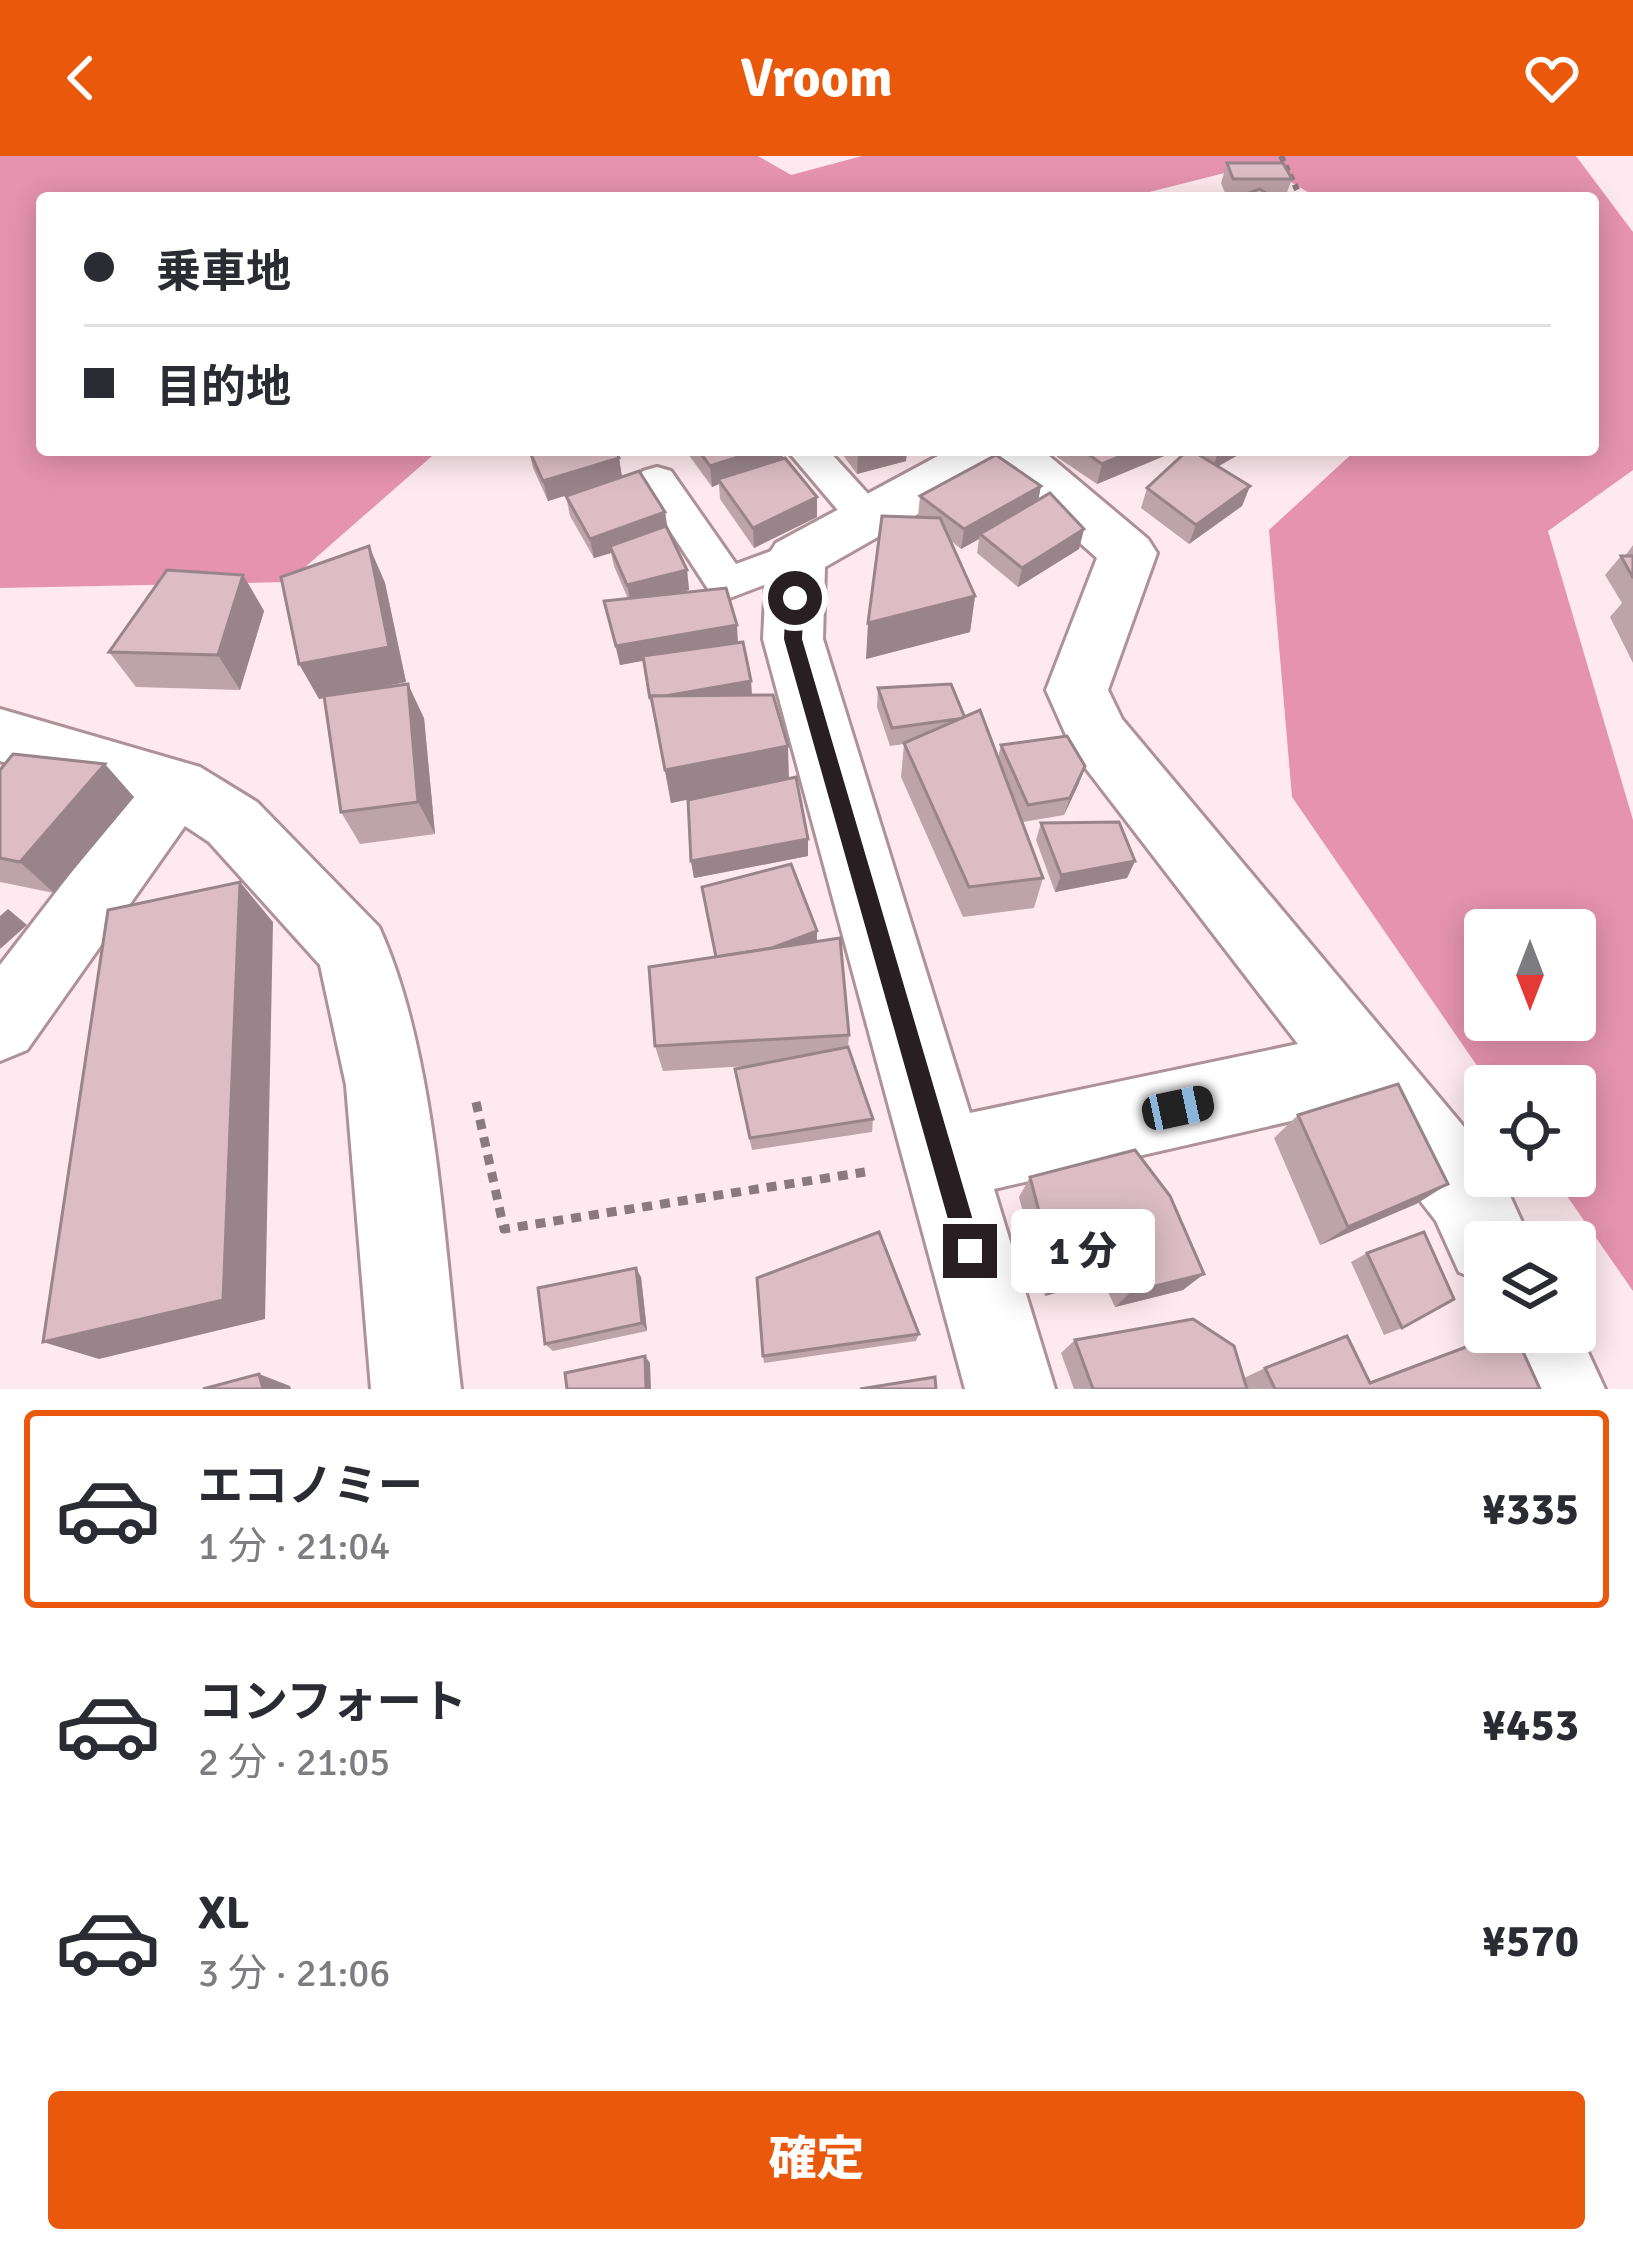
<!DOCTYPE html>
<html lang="ja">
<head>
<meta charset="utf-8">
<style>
	body { margin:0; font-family:Signika,"Noto Sans JP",sans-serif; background:#f2f2f3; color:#2b2b33; height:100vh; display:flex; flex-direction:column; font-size:45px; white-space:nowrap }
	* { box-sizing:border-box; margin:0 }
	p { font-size:39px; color:#7c7c81 }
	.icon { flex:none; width:66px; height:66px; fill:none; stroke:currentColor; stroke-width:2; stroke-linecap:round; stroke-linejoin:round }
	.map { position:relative; height:1233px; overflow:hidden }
	.sheet { display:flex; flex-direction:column; background:#fff; flex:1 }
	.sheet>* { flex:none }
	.guide { position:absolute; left:36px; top:36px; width:1563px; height:264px; border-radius:12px; box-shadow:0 6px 30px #0003; display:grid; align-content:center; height:264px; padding:0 48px; background:#fff }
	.needle { width:78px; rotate:180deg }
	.buttons { position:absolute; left:1464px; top:753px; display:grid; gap:24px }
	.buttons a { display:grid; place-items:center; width:132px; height:132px; border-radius:12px; background:#fff; box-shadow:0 6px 30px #0003; font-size:60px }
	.end { position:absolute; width:54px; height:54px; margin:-27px; border:15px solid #291e21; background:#fff; box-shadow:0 0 0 6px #fff }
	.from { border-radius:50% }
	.bubble { position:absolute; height:84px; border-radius:12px; background:#fff; box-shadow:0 6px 30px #0003; font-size:39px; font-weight:800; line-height:84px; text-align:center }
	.car { position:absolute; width:36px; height:72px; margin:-36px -18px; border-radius:15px; box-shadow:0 0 9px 3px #0007; background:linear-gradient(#222 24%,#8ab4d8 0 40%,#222 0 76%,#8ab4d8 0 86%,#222 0) }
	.guide b { display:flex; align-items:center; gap:42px; height:114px; font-size:45px }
	.guide b+b { border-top:3px solid #e1e1e2 }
	.guide i { width:30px; height:30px; background:#2b2b33 }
	ul { padding:21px 0 0; list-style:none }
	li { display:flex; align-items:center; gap:36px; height:198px; margin:0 24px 18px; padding:0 24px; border:6px solid transparent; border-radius:12px }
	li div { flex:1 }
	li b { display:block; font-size:45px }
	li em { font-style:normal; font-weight:800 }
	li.selected { border-color:#ea580c }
	li>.icon { width:108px; height:108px; stroke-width:1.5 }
	.action { display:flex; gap:24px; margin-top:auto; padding:24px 48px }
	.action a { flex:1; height:138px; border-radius:12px; background:#ea580c; color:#fff; font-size:48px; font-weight:800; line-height:138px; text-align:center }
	header { display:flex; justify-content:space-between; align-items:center; height:156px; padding:0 48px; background:#ea580c; color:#fff; font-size:54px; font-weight:800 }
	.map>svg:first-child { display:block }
</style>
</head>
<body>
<header><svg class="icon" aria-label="back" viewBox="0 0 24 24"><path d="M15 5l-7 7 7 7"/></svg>Vroom<svg class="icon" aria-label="heart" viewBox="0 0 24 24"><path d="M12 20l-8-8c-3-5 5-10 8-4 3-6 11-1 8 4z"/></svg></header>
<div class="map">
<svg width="1633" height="1233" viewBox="0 0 1633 1233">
	<rect width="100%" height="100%" fill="#fde9ef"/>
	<path fill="#e593ae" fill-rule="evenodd" d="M0 0H758L791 19 862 0H1576L1633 76V314L1548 375 1633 664V1135L1553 1020H1575V930H1491L1292 641 1269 374 1356 294H1593V42H1318L1260 8 1126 42H42V294H439L288 426 0 432ZM1485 774H1575V864H1485Z"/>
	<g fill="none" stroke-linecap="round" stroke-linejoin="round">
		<g stroke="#ae9199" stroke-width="6">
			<g id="lane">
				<polygon points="787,294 828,294 881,352 887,362 881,372 867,376 853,372"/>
				<polygon points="657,311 671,315 736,408 796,386 811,391 817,401 811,411 727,443 712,439 637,324 643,315"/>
			</g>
		</g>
		<g stroke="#ae9199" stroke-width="6">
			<g id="street">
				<path d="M949 294H1042L1148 383 1157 397 1108 534 1122 563 1485 996V1020H1501L1531 1086H1485V1127L1459 1116 1436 1065 1348 952 994 1033 1055 1233H965L763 483 767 401 776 387ZM997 313 1097 402 1046 534 1074 597 1298 888 970 957 823 483 825 411Z"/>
				<path d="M0 553 200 611 257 646 379 771C437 898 444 1093 461 1233H371L346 929 320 809 209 686 185 670 27 894 0 905V809L128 643 0 605Z"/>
				<polygon points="1575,1168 1605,1233 1513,1233 1488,1176 1575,1176"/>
			</g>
		</g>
		<polyline stroke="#8a7a7f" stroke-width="6" stroke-dasharray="6 4.5" stroke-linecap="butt" points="1281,0 1301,42"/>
		<polyline stroke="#8a7a7f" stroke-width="9" stroke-dasharray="10 8" stroke-linecap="butt" points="476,946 504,1073 865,1016"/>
		<use href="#lane" fill="#fff" fill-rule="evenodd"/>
		<use href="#street" fill="#fff" fill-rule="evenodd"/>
	</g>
	<g fill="#bda3aa">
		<polygon points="1227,7 1292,23 1285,42 1227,42 1221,27"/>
		<polygon points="529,294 619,302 622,321 665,356 668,375 687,414 689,434 674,438 738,486 751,525 752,539 789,623 808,683 808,700 694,722 691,705 753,630 671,647 644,504 620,509 609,465 628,443 614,410 611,397 594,402 570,360 566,340 568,339 548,345 533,312"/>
		<polygon points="688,294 782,294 783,302 817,361 754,392 720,343 719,328 712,331 688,298"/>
		<polygon points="839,294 907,294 906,305 857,318"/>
		<polygon points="1058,294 1170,294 1169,298 1097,328 1057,301"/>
		<polygon points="1187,294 1247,294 1218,310 1250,330 1242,350 1189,388 1141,352 1147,332"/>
		<polygon points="1041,330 1038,344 1084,373 1079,393 1018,431 977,397 979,383 961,393 951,385 975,440 970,476 866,503 920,361 918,360 920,340"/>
		<polygon points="1633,389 1633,507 1610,461 1622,447 1605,419 1621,400 1625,400"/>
		<polygon points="369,390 385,427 406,526 361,535 424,562 435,678 360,688 341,656 324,542 319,543"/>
		<polygon points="243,419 264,455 240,534 136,531 109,496"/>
		<polygon points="878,532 965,561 998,602 1001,589 1079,627 1064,659 1023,666 1043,722 1034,752 963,761 901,621 904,588 890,590 877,551"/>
		<polygon points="0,614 134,641 54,737 0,726"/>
		<polygon points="1041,667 1135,705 1127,722 1055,736 1036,684"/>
		<polygon points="817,786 849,879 848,891 873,963 872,976 752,994 737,926 748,910 663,915 655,890"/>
		<polygon points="1298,959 1448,1028 1416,1048 1320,1089 1274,982"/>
		<polygon points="1030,1021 1183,1134 1115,1151 1102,1123 1045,1140 1019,1041"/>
		<polygon points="1367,1097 1402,1172 1384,1179 1351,1106"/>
		<polygon points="641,1121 647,1175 553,1195 545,1188"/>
		<polygon points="919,1178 916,1185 764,1207 763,1200"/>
		<polygon points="1075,1184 1244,1222 1265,1212 1369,1227 1540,1233 1074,1233 1061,1197"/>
	</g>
	<g fill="#9a848b">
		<polygon points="760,294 782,294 783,307 718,323 719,328 712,331 710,310"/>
		<polygon points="872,294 907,294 906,305 857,318 858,298"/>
		<polygon points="1135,294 1170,294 1169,298 1097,328 1102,308"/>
		<polygon points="1219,294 1247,294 1212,314"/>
		<polygon points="619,302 622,322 548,345 543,325"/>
		<polygon points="1041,330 1037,350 980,378 979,383 961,393 964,373"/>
		<polygon points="1250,330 1242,350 1189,388 1196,369"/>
		<polygon points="817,341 817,361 754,392 753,372"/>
		<polygon points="665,356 668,376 610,390 611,397 594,402 590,383"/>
		<polygon points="1084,373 1079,393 1018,431 1022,412"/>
		<polygon points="369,390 385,427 406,526 319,543 299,508"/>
		<polygon points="687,414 689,434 631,449 627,429"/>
		<polygon points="243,419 264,455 240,534 218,499"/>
		<polygon points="975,440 970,476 866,503 868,467"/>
		<polygon points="737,469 738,488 620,509 616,490"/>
		<polygon points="751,525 752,544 654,561 650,543"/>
		<polygon points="408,528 424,562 435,678 418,646"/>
		<polygon points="788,590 789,623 671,647 665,614"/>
		<polygon points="105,608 134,641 54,737 20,706"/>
		<polygon points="1085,610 1079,627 1064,659 1070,642"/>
		<polygon points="808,683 808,700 694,722 691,705"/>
		<polygon points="1135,705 1127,722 1055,736 1061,719"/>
		<polygon points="240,726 273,766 265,1163 99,1203 43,1186"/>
		<polygon points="8,753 27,769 0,793 0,760"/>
		<polygon points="817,775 817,790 718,814"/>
		<polygon points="1448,1028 1416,1048 1320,1089 1348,1071"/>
		<polygon points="1118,1106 1102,1123 1045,1140 1057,1124"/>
		<polygon points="636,1112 641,1121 647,1175 642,1167"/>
		<polygon points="1204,1118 1183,1134 1115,1151 1131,1136"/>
		<polygon points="645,1200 650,1207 651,1233 646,1233"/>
		<polygon points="259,1218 290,1230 291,1233 263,1233"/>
	</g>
	<g fill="#dcbdc6" stroke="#9a848b" stroke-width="3">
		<polygon points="1227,7 1283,7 1292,23 1233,23"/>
		<polygon points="1260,33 1273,42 1235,42"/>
		<polygon points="529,294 616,294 619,302 543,325"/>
		<polygon points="698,294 760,294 710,310"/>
		<polygon points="1082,294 1135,294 1102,308"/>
		<polygon points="1188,294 1191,294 1250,330 1196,369 1147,332"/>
		<polygon points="996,299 1041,330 964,373 920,340"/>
		<polygon points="785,302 817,341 753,372 718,323"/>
		<polygon points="639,315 665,356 590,383 566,340"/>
		<polygon points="1050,337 1084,373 1022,412 980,378"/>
		<polygon points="882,360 940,362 975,440 868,467"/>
		<polygon points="666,370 687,414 627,429 610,390"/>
		<polygon points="369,390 389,491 299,508 281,421"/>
		<polygon points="1621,400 1633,400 1633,422"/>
		<polygon points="167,414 243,419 218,499 109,496"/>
		<polygon points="726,432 737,469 616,490 604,445"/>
		<polygon points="743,486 751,525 665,540 651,540 650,543 643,500"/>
		<polygon points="408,528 418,646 341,656 324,540"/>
		<polygon points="951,528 965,562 892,572 878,532"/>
		<polygon points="773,539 788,590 665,614 651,540"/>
		<polygon points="980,554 1043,722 969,731 904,587"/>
		<polygon points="1067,580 1085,610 1070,642 1028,649 1001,589"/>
		<polygon points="13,598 105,608 20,706 0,702 0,614"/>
		<polygon points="796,621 808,683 691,705 688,644"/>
		<polygon points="1119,666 1135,705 1061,719 1041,667"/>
		<polygon points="791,708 817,775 772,792 716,801 702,731"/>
		<polygon points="240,726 223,1144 43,1186 108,754"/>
		<polygon points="840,782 849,879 655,890 649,811"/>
		<polygon points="848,891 873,963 750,982 735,913"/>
		<polygon points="1398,928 1448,1028 1348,1071 1298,959"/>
		<polygon points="1135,994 1170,1040 1204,1118 1131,1136 1118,1106 1057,1124 1030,1021"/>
		<polygon points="879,1076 919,1178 763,1200 757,1122"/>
		<polygon points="1424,1076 1454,1143 1402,1172 1367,1097"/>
		<polygon points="636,1112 642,1167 545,1188 538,1132"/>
		<polygon points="1193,1163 1234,1190 1247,1233 1093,1233 1075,1184"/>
		<polygon points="1506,1176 1514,1176 1540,1233 1275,1233 1265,1212 1347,1180 1370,1227"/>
		<polygon points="645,1200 646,1233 567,1233 565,1217"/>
		<polygon points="259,1218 263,1233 203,1233"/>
		<polygon points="935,1221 936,1233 860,1233"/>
	</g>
	<polygon fill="#291e21" points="795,436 804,442 802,483 982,1095 979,1104 970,1108 961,1104 957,1095 784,483 786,442"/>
</svg>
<div class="buttons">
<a><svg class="needle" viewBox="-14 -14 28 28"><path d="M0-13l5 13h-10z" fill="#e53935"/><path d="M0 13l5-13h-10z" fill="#7c7c81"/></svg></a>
<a><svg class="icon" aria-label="locate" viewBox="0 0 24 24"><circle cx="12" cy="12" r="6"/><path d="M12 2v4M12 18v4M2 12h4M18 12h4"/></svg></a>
<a><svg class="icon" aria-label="layers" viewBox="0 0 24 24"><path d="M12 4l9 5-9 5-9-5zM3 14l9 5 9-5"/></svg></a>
</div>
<i class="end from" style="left:795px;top:442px"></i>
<i class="end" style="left:970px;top:1095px"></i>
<div class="bubble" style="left:1011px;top:1053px;width:144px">1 分</div>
<i class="car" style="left:1178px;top:952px;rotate:78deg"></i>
<div class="guide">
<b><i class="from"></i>乗車地</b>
<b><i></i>目的地</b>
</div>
</div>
<section class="sheet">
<ul>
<li class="selected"><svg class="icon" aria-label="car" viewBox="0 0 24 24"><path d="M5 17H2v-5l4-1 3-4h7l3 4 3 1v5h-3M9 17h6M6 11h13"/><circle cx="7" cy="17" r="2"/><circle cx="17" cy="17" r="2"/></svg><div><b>エコノミー</b><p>1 分 · 21:04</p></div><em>¥335</em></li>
<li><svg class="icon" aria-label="car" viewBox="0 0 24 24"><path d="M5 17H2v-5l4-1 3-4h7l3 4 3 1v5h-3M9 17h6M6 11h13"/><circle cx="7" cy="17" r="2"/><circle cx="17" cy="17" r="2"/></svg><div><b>コンフォート</b><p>2 分 · 21:05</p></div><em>¥453</em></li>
<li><svg class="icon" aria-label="car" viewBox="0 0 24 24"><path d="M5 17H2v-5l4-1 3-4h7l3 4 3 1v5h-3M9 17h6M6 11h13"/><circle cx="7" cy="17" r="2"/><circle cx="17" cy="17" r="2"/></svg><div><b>XL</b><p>3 分 · 21:06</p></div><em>¥570</em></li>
</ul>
<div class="action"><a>確定</a></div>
</section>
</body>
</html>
